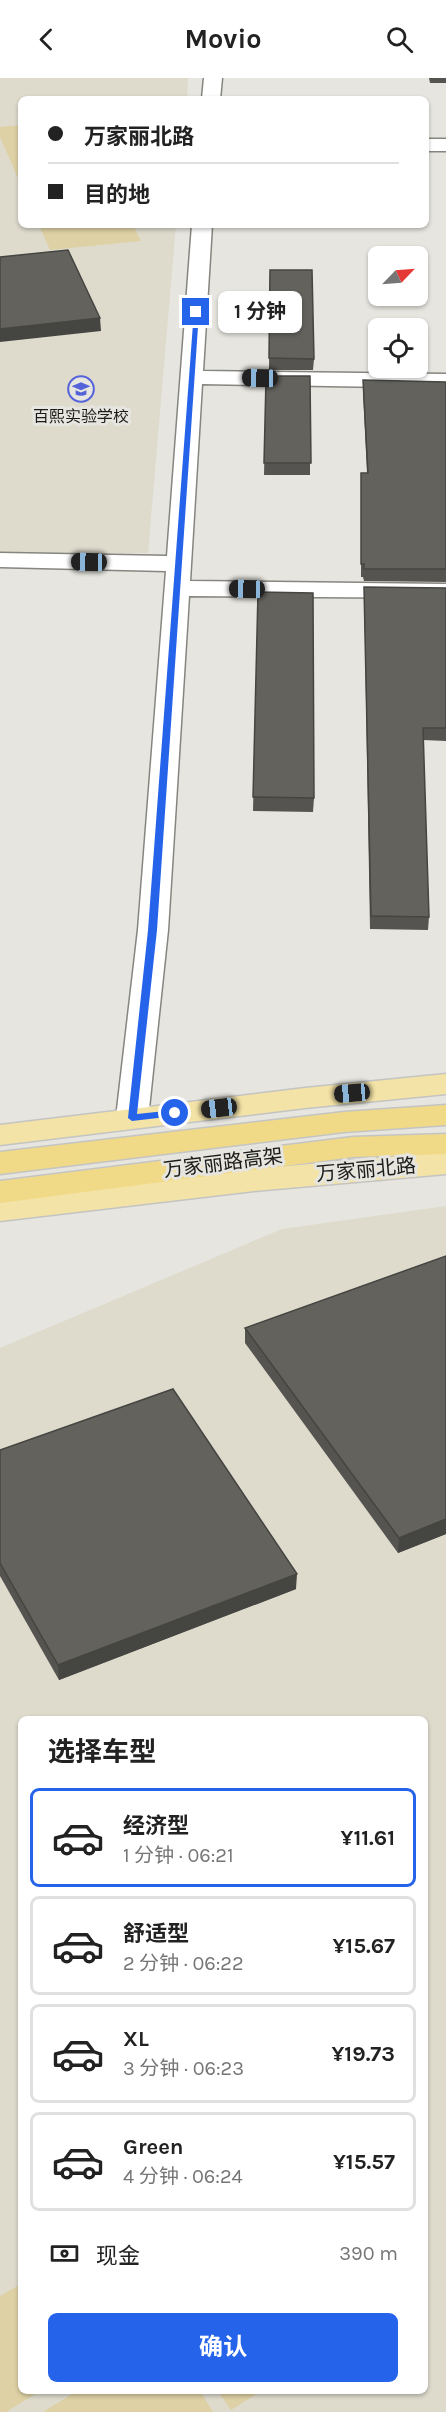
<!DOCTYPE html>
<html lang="zh">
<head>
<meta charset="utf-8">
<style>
	body { margin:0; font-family:Karla,"Noto Sans SC",sans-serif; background:#f2f2f2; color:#222; height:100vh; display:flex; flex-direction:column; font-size:22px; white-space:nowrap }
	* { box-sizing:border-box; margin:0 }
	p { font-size:20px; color:#767676 }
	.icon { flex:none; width:33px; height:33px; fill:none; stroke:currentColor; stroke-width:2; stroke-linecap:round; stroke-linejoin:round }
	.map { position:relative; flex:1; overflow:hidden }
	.details { position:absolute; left:18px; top:1638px; width:410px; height:678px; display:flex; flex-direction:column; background:#fff; border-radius:9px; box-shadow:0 2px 4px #0004 }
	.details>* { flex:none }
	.banner { position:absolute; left:18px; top:18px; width:411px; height:132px; border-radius:9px; box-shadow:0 2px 4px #0004; display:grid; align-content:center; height:132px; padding:0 30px; background:#fff }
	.needle { width:39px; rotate:65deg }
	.buttons { position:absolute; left:368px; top:168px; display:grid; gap:12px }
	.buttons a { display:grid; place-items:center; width:60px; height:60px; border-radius:9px; background:#fff; box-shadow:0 2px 4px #0004; font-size:30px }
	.end { position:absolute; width:27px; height:27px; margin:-14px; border:8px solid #2563eb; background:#fff; box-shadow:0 0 0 3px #fff }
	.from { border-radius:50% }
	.bubble { position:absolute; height:42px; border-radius:9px; background:#fff; box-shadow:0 2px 4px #0004; font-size:20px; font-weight:700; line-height:42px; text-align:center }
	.car { position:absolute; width:18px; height:36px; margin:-18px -9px; border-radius:8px; box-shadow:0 0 4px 2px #0007; background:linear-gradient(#222 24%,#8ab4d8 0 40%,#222 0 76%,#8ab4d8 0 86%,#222 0) }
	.banner b { display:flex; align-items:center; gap:21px; height:57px; font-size:22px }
	.banner b+b { border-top:2px solid #e0e0e0 }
	.banner i { width:15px; height:15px; background:#222 }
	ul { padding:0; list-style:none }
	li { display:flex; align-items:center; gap:18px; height:99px; margin:0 12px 9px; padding:0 18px; border:3px solid #e0e0e0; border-radius:9px }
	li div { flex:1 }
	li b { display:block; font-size:22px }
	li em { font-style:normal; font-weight:700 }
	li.selected { border-color:#2563eb }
	li>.icon { width:54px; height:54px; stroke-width:1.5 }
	h2 { padding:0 30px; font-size:27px; line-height:72px }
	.pay { display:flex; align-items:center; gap:15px; height:66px; padding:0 30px; font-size:22px }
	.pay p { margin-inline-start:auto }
	.primary-button { display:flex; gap:12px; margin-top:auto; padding:12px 30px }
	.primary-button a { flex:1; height:69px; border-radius:9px; background:#2563eb; color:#fff; font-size:24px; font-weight:700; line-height:69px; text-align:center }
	header { display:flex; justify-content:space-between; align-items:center; height:78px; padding:0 30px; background:#fff; font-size:27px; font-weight:700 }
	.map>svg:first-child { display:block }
</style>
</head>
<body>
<header><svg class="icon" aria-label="back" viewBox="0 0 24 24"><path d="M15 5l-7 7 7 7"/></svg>Movio<svg class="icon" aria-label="search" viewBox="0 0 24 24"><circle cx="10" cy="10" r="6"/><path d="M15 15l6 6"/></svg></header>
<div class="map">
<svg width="446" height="2334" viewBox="0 0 446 2334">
	<rect width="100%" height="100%" fill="#e6e5df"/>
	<g fill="#dedbcd" fill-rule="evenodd">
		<polygon points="0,0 188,0 187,21 21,21 21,147 176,147 148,475 88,476 59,486 0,484"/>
		<path d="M446 1128V2334H0V1270L282 1151ZM21 1641H424V2313H21Z"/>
	</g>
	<g fill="#ded1a5">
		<polygon points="21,47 21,107 0,59 0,49"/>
		<polygon points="39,147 133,147 141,163 50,172"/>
		<polygon points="21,2206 21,2313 40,2313 6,2334 0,2334 0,2218"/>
		<polygon points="77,2313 200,2313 213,2334 43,2334"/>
		<polygon points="218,2313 261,2313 231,2332"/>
	</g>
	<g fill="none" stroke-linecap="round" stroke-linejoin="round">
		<g stroke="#86857f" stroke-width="3">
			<g id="minor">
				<polygon points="204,0 222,0 220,21 202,21"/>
				<rect x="426" y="61" width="20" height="12"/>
				<polygon points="192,147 212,147 203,293 446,296 446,310 202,306 190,503 446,506 446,520 189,518 168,852 148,1040 143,1047 132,1050 121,1047 116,1040 138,852 166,493 0,489 0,475 167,478"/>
			</g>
		</g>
		<g stroke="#c4c4c3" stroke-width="3">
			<g id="primary">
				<polygon points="446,996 446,1016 305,1030 0,1067 0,1047 305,1010"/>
				<polygon points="446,1074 446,1096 254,1113 0,1143 0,1121 254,1091"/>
			</g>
		</g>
		<g stroke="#c4c4c3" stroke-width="3">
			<g id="trunk">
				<polygon points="446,1027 446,1047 344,1054 0,1096 0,1074 344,1034"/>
				<polygon points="446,1056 446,1076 353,1079 0,1125 0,1103 353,1059"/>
			</g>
		</g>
		<use href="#minor" fill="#fff" fill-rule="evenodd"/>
		<use href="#primary" fill="#f4e3a6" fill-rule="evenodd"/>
		<use href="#trunk" fill="#f0da88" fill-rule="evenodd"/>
	</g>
	<g fill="#555450">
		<polygon points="429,0 446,0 446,5 430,5"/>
		<polygon points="270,192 314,281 313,292 269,292"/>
		<polygon points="310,298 310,397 264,397 266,301"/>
		<polygon points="363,302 446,304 446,504 364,503 363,499 361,499 361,407 367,395 363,314"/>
		<polygon points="364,509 446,510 446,663 423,662 429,839 428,852 370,851"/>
		<polygon points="258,514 314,720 313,734 253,733"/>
		<polygon points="446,1178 446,1456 398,1475 245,1265 245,1250"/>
		<polygon points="0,1372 296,1511 59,1602 0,1498"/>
	</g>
	<g fill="#454541">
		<polygon points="100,240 101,253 0,264 0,251"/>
		<polygon points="446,1441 446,1456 398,1475 399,1460"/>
		<polygon points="297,1496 296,1511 59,1602 58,1587"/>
	</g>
	<g fill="#63625d" stroke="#454541" stroke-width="1.5">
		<polygon points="68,172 100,240 0,251 0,179"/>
		<polygon points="270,192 312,192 314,281 269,280"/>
		<polygon points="269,298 310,298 311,385 264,385 266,301 269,301"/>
		<polygon points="363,302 446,304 446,491 364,491 364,486 361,486 361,395 368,395"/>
		<polygon points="364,509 446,510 446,650 423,650 429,839 371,838"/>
		<polygon points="258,514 313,515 314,720 253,719"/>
		<polygon points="446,1178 446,1441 399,1460 245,1250"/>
		<polygon points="173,1311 297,1496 58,1587 0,1485 0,1372"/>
	</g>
	<polygon fill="#2563eb" points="194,232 199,234 157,852 137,1036 175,1032 180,1035 175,1038 132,1043 128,1040 148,852"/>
	<defs>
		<g id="school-ring" transform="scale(1.35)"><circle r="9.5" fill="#e6e5df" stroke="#5463d9" stroke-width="1.5"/><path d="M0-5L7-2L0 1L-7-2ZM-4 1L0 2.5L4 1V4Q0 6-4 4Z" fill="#5463d9"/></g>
	</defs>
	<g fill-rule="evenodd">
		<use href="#school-ring" x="81" y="311"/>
	</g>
	<g text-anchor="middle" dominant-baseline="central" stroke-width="6" stroke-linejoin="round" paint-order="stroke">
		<g font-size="16" fill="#1b1b19" stroke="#e6e5df">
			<text x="81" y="338">百熙实验学校</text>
		</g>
		<g font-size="20" fill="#1b1b19" stroke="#e6e5df">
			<text transform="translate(223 1085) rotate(-7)">万家丽路高架</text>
			<text transform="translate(366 1092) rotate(-5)">万家丽北路</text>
		</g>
	</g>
</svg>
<div class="buttons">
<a><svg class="needle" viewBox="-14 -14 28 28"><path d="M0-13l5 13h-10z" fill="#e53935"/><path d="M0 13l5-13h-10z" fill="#767676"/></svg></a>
<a><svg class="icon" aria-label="locate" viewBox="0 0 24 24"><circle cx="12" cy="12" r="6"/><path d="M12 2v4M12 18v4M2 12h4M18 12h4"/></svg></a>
</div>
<i class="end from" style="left:175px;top:1035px"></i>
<i class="end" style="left:196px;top:234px"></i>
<div class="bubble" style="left:218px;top:213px;width:84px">1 分钟</div>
<i class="car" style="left:260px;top:300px;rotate:271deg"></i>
<i class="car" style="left:89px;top:484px;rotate:271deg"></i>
<i class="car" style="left:247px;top:511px;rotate:271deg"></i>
<i class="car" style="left:352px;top:1015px;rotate:265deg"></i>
<i class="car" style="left:219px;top:1030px;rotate:263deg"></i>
<div class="banner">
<b><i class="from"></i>万家丽北路</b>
<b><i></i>目的地</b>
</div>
<section class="details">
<h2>选择车型</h2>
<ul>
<li class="selected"><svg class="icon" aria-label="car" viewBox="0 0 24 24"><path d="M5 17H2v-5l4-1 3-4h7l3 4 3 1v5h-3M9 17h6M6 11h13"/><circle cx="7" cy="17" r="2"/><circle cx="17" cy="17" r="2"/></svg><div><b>经济型</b><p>1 分钟 · 06:21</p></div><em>¥11.61</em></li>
<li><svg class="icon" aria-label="car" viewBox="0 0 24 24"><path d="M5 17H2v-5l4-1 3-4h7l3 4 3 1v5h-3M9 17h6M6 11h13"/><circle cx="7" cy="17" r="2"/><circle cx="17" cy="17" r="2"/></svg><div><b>舒适型</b><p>2 分钟 · 06:22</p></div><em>¥15.67</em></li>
<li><svg class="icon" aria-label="car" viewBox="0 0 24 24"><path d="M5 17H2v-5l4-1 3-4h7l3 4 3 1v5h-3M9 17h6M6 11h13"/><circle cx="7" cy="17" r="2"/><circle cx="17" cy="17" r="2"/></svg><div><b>XL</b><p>3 分钟 · 06:23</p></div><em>¥19.73</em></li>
<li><svg class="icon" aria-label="car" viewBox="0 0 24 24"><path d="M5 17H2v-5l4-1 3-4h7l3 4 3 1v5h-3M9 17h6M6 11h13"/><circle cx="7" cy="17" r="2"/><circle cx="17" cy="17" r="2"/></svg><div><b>Green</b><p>4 分钟 · 06:24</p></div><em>¥15.57</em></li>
</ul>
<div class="pay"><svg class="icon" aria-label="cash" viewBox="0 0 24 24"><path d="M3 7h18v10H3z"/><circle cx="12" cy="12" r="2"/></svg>现金<p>390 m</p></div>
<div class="primary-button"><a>确认</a></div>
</section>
</div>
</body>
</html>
